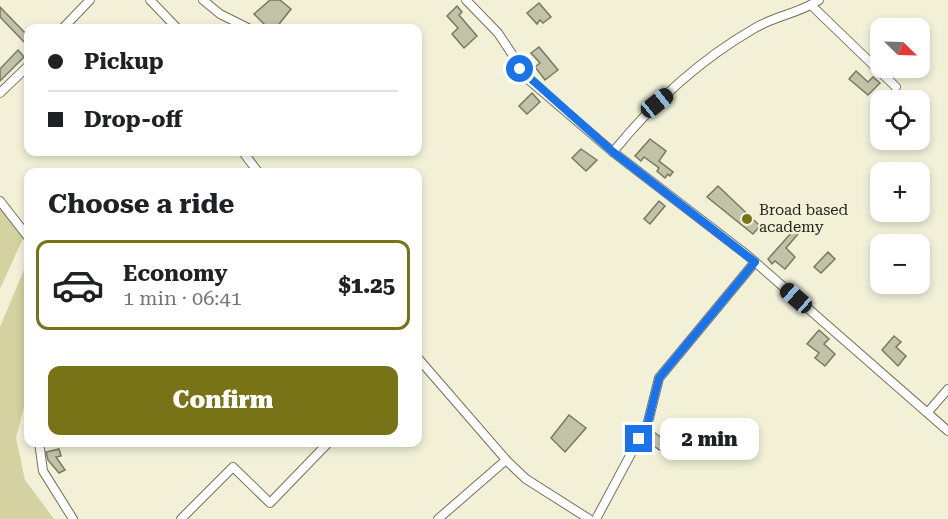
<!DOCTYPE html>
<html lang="en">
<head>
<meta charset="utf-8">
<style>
	body { margin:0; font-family:"Roboto Serif",serif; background:#f2f2f2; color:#202124; height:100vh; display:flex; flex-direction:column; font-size:22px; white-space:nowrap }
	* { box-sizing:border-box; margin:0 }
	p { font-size:20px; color:#757577 }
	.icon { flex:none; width:33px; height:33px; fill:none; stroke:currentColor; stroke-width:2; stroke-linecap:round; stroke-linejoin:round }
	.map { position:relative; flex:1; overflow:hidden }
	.details { position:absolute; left:24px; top:168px; width:398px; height:279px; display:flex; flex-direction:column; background:#fff; border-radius:12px; box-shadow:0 3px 9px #0003 }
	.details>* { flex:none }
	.guide { position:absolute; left:24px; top:24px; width:398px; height:132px; border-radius:12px; box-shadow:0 3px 9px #0003; display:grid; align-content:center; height:132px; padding:0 24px; background:#fff }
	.needle { width:39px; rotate:113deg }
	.controls { position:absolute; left:870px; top:18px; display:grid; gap:12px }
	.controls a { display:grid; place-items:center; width:60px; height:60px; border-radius:12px; background:#fff; box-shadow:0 3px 9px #0003; font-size:30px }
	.end { position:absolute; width:27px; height:27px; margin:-14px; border:8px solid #1a73e8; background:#fff; box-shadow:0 0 0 3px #fff }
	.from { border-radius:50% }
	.bubble { position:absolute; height:42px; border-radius:12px; background:#fff; box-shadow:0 3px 9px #0003; font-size:20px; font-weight:800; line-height:42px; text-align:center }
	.car { position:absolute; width:18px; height:36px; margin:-18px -9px; border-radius:8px; box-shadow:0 0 4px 2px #0007; background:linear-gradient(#222 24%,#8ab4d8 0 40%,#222 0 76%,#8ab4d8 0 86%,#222 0) }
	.guide b { display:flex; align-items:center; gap:21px; height:57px; font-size:22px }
	.guide b+b { border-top:2px solid #e0e0e0 }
	.guide i { width:15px; height:15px; background:#202124 }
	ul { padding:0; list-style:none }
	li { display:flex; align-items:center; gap:18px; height:90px; margin:0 12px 9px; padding:0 12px; border:3px solid transparent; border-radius:12px }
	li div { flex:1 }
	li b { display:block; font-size:22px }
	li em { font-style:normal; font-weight:800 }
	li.selected { border-color:#787316 }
	li>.icon { width:54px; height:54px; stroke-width:1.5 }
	h2 { padding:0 24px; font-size:27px; line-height:72px }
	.action { display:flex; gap:12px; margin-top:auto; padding:12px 24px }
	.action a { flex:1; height:69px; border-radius:12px; background:#787316; color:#fff; font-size:24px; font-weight:800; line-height:69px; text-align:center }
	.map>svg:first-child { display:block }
</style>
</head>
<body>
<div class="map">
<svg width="948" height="519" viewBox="0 0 948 519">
	<rect width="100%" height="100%" fill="#f2f1d8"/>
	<g fill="#d4d2a0">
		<polygon points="0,205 25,234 0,289"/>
		<polygon points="26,265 28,269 28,391 16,438 25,480 54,519 0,519 0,327"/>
	</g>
	<g fill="#c2c2a9" stroke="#797862" stroke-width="1.5">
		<polygon points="270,0 280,0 291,9 276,28 268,28 254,14"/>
		<polygon points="539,3 551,17 543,23 540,20 537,24 527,13"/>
		<polygon points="457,6 462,12 459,15 477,36 464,48 452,34 458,28 447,16"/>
		<polygon points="0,7 28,36 25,43 0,17"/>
		<polygon points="539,47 558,70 545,80 535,67 540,63 531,53"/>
		<polygon points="18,50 24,57 0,81 0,69"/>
		<polygon points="856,71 868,82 873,77 880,83 868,95 849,79"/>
		<polygon points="532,93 540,102 527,114 519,106"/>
		<polygon points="650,139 666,151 659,161 673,172 670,176 668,174 665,178 657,171 659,168 644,157 641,161 635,156"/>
		<polygon points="581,149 597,160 586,171 572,158"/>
		<polygon points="718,186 760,226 753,234 707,197"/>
		<polygon points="659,201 665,206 650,224 644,219"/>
		<polygon points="800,223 804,227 786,248 795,257 785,269 775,261 772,264 768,259"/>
		<polygon points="828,252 835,259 821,273 814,267"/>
		<polygon points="819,330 829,339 824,344 835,354 825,366 815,358 819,353 807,344"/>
		<polygon points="894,336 901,342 896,347 906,356 898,366 882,350"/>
		<polygon points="569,415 586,428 565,452 551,438"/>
		<polygon points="654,432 671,445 664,453 648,442"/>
		<polygon points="59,449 61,456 56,457 65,470 59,473 48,460 46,452"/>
	</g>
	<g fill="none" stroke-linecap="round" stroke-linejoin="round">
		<g stroke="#72725b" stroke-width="10">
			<g id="minor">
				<polyline points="150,0 177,28"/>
				<polyline points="203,0 220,14 248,28"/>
				<polyline points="466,0 498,33 530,81 613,152 747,255 948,431"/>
				<polyline points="811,5 896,87"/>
				<polyline points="63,28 90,0"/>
				<polyline points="0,93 28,66"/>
				<polyline points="243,152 258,172"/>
				<path d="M613 152C652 104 701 59 755 28 775 16 800 13 819 0"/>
				<polyline points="0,201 28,237"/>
				<polyline points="417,357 508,462 526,479 589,519"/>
				<polyline points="928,412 948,389"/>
				<polyline points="39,442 43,471 73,519"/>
				<polyline points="181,519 233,467 270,503 329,442"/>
				<polyline points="438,519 506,460"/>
				<polyline points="596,519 648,422 659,378 755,262"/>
			</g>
		</g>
		<use href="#minor" stroke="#fff" stroke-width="8"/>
	</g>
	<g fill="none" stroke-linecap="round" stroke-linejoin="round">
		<polyline stroke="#1a73e8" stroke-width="8" points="520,69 613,152 755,262 659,378 648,422 639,439"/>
	</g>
	<circle fill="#787316" stroke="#f2f1d8" stroke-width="2" cx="747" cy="219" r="6"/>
	<g text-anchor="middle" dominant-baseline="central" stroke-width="4.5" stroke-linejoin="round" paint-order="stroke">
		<g font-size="15" fill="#222219" stroke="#f2f1d8" text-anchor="start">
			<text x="759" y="210">Broad based<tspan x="759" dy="17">academy</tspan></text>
		</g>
	</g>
</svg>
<div class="controls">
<a><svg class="needle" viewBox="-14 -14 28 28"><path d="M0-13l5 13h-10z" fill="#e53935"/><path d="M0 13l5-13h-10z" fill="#757577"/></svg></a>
<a><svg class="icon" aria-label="locate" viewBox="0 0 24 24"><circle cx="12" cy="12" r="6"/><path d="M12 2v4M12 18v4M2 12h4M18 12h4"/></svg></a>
<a>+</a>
<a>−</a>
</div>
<i class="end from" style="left:520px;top:69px"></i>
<i class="end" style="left:639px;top:439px"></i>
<div class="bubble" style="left:660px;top:418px;width:99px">2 min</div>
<i class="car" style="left:657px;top:103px;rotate:51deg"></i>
<i class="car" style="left:796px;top:298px;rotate:311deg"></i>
<div class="guide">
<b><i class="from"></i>Pickup</b>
<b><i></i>Drop-off</b>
</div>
<section class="details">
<h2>Choose a ride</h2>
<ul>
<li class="selected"><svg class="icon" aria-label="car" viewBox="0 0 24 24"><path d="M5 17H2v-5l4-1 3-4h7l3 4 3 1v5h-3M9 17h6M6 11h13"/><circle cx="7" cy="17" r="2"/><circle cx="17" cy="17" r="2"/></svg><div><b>Economy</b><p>1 min · 06:41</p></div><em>$1.25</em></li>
</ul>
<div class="action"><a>Confirm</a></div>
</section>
</div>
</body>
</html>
